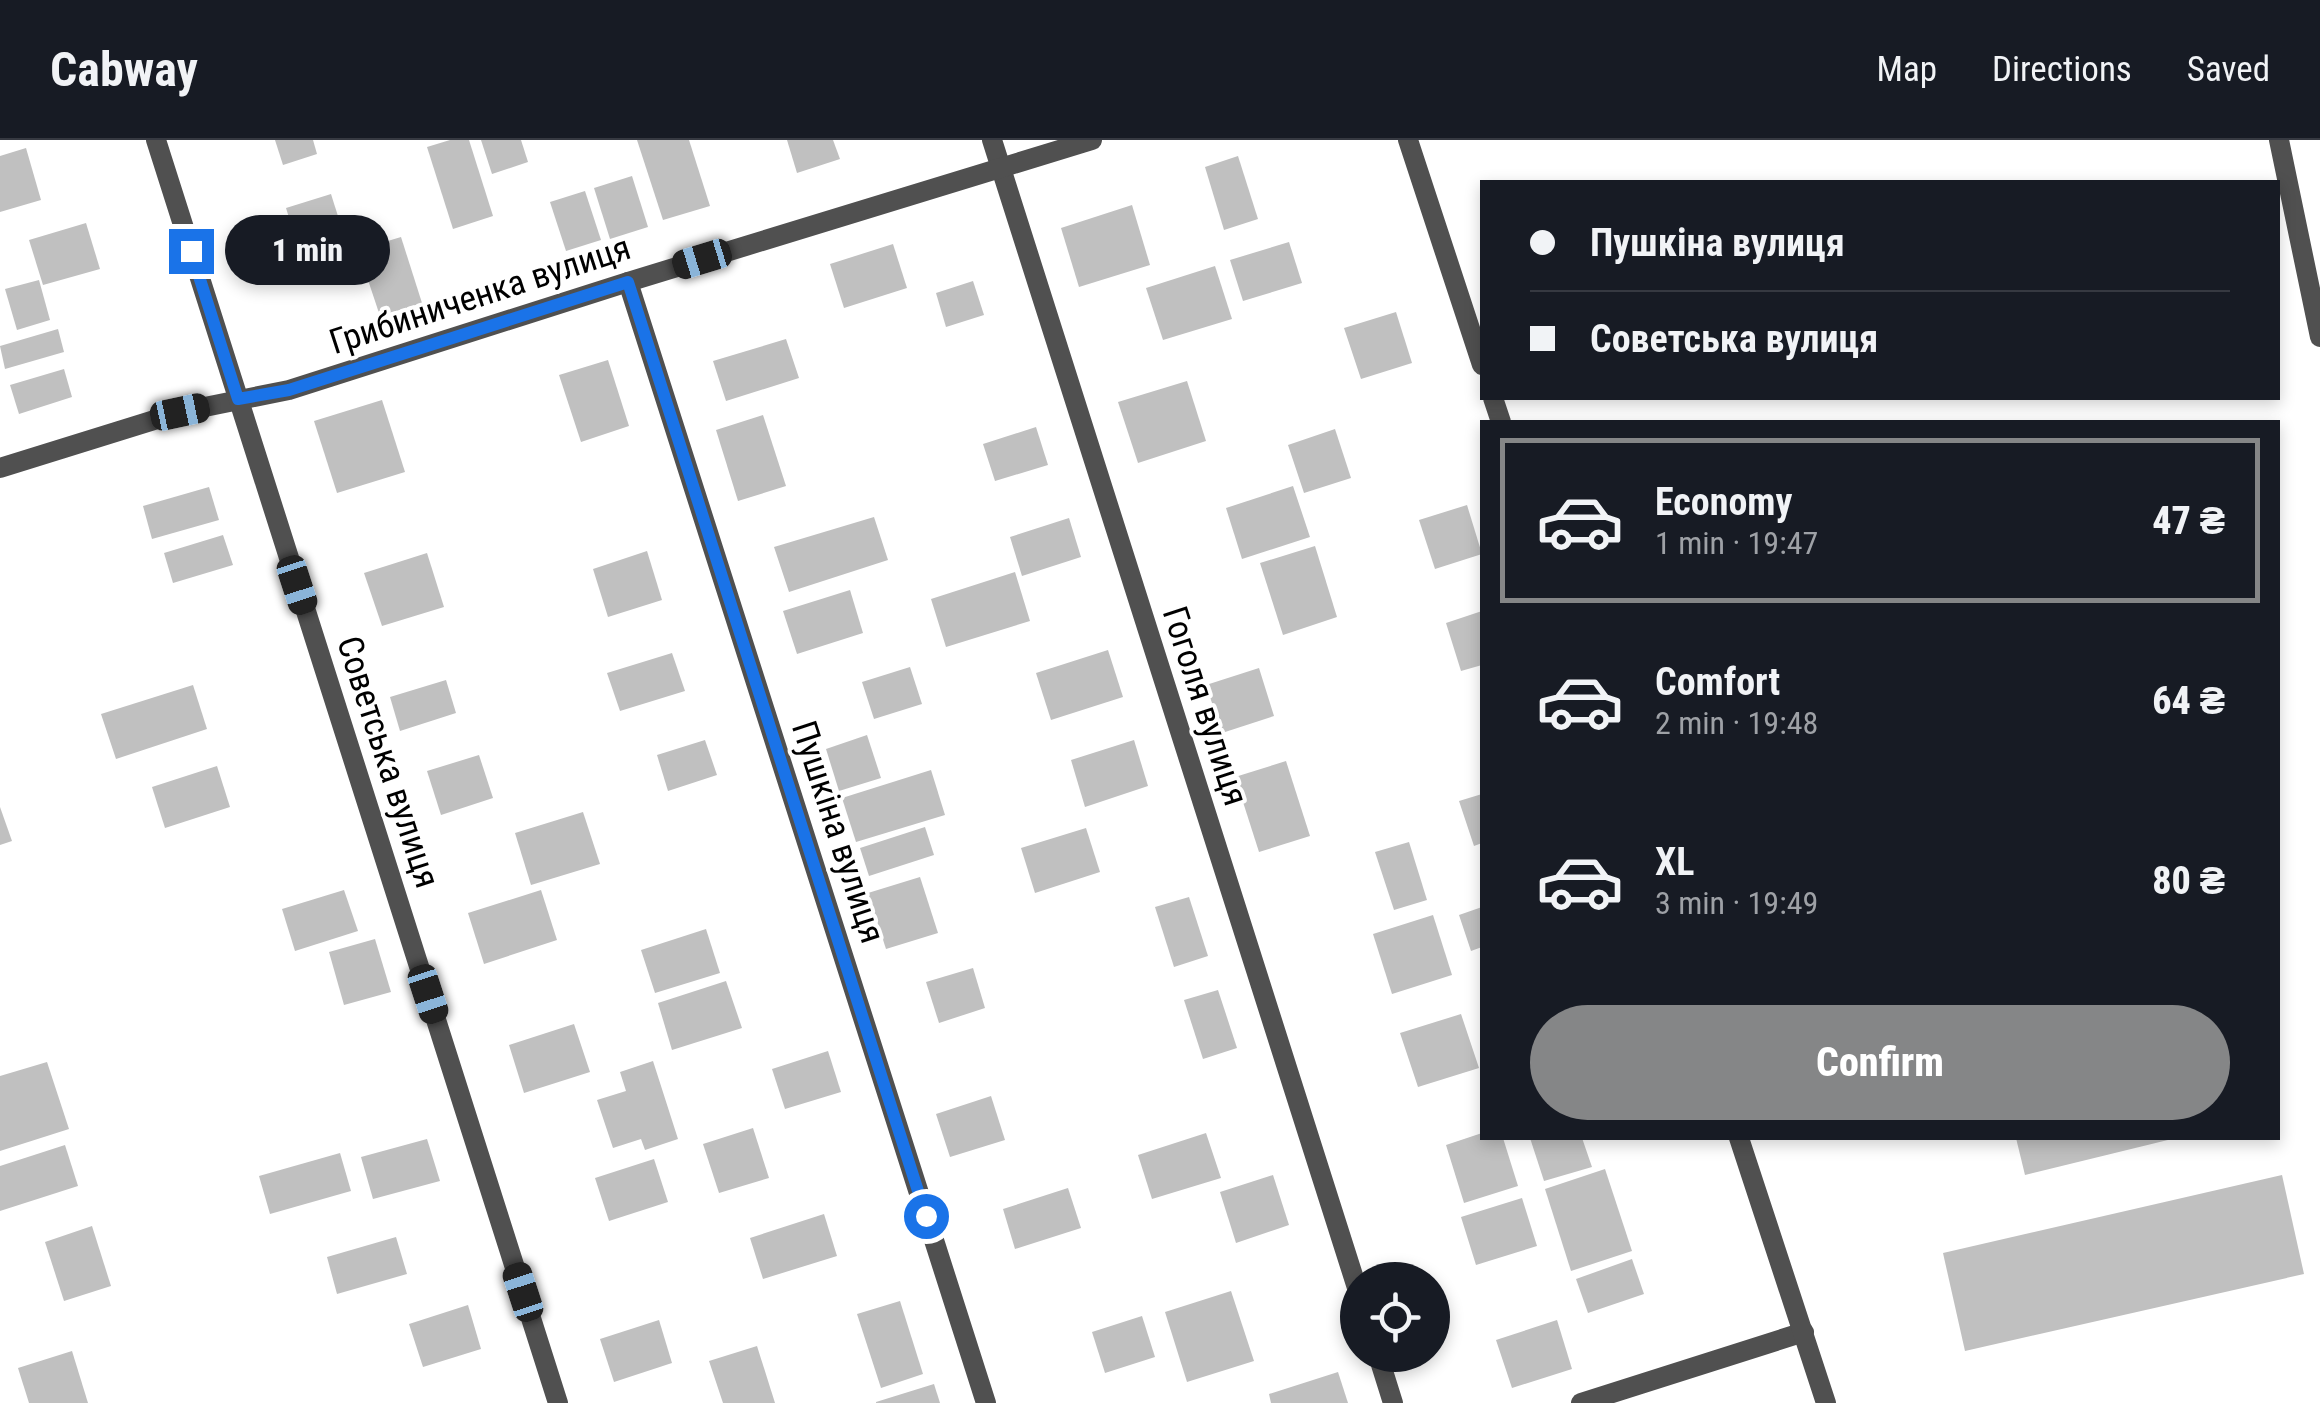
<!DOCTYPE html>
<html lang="en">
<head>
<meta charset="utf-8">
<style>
	body { margin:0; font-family:"Roboto Condensed",sans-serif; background:#20242c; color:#f1f3f6; height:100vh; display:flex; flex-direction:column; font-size:38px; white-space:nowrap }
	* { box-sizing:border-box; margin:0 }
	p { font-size:32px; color:#9ea1a6 }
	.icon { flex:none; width:55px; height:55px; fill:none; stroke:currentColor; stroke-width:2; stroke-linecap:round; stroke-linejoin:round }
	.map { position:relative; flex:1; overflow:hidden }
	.sheet { position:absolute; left:1480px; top:280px; width:800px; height:720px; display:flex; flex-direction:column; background:#171b24; border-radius:0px; box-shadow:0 5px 15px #0003 }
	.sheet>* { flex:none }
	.banner { position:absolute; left:1480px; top:40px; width:800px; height:220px; border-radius:0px; box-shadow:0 5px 15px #0003; display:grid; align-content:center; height:220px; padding:0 50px; background:#171b24 }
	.fabs { position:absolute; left:1340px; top:1122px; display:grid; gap:20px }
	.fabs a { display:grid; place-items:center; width:110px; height:110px; border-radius:50%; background:#171b24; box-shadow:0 5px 15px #0003; font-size:50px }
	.end { position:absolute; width:45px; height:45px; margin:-22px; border:12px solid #1a73e8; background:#fff; box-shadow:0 0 0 5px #fff }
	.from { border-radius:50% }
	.bubble { position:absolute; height:70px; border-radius:35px; background:#171b24; box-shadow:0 5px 15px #0003; font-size:32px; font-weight:800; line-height:70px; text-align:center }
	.car { position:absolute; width:30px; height:60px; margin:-30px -15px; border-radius:12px; box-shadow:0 0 8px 2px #0007; background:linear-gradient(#222 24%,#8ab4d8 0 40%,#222 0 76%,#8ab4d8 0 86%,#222 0) }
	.banner b { display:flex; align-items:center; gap:35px; height:95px; font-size:38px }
	.banner b+b { border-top:2px solid #363941 }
	.banner i { width:25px; height:25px; background:#f1f3f6 }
	ul { padding:18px 0 0; list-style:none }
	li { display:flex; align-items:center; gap:30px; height:165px; margin:0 20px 15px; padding:0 30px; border:5px solid transparent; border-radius:0px }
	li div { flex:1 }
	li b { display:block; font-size:38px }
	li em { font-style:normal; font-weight:800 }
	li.selected { border-color:#858687 }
	li>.icon { width:90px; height:90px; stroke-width:1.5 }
	.cta { display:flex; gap:20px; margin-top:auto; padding:20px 50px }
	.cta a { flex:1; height:115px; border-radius:60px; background:#858687; color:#fff; font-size:40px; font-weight:800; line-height:115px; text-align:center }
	header { display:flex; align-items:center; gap:60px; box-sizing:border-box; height:140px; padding:0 50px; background:#171b24; border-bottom:2px solid #363941 }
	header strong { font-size:48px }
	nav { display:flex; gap:55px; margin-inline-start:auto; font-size:35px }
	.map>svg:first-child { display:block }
</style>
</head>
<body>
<header>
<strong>Cabway</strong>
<nav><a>Map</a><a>Directions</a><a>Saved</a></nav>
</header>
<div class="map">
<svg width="2320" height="1263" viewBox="0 0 2320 1263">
	<rect width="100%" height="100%" fill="#fff"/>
	<g fill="#c0c0c0">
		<polygon points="275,0 313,0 317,14 283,25"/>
		<polygon points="450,0 469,0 493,76 453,89 427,7"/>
		<polygon points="481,0 521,0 528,22 492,34"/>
		<polygon points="637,0 689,0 710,66 663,80"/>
		<polygon points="787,0 833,0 840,19 797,33"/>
		<polygon points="26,8 41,60 0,72 0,16"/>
		<polygon points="1238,16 1258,79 1224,90 1205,27"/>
		<polygon points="632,36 648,87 610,99 594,48"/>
		<polygon points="585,51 601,100 566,111 550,62"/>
		<polygon points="331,54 348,108 303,122 286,68"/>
		<polygon points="1132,65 1150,125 1079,147 1061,88"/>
		<polygon points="86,83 100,129 43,145 29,100"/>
		<polygon points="401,97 422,163 380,176 358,110"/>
		<polygon points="1289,102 1302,143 1243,161 1230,120"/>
		<polygon points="893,104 907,148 844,168 830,124"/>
		<polygon points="1215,126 1232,179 1163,200 1146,148"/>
		<polygon points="39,140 50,180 17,190 5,149"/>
		<polygon points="973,141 984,175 946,187 936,153"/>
		<polygon points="1396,172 1412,223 1361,239 1344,188"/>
		<polygon points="58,189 64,212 5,229 0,206"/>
		<polygon points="786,199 799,238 726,261 713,221"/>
		<polygon points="608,220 629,286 581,302 559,235"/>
		<polygon points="64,229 72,257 19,274 10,245"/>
		<polygon points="1187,241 1206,301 1138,323 1118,262"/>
		<polygon points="382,260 405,332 337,353 314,281"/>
		<polygon points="763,275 786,346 738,361 716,290"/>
		<polygon points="1036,287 1048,325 995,341 983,304"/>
		<polygon points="1335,289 1351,338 1304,353 1288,305"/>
		<polygon points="1293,346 1310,397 1242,419 1226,368"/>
		<polygon points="209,347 219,380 152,399 143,366"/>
		<polygon points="1467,365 1482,414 1435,429 1419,380"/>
		<polygon points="874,377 888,420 789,452 774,407"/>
		<polygon points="1069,378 1081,417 1022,436 1010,397"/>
		<polygon points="223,395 233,425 173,443 164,413"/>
		<polygon points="1315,406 1337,477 1283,495 1260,423"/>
		<polygon points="647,411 662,460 608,477 593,429"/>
		<polygon points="427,413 444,467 382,486 364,433"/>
		<polygon points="1015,432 1030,481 946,507 931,459"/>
		<polygon points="850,450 863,493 797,514 783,471"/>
		<polygon points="1482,471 1482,525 1461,531 1446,483"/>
		<polygon points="1108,510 1123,557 1051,580 1036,533"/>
		<polygon points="672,513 685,551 620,571 607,533"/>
		<polygon points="910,527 922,564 874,579 862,542"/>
		<polygon points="1259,528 1274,576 1222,593 1206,545"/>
		<polygon points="446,540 456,573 400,591 390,557"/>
		<polygon points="193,545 207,589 116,619 101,574"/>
		<polygon points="867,595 881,638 839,651 826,609"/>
		<polygon points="705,600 717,635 668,651 657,615"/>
		<polygon points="1134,600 1148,646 1085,667 1071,620"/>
		<polygon points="479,615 493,658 441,675 427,631"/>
		<polygon points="1286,621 1310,696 1259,712 1235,637"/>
		<polygon points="217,626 230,667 165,688 152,647"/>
		<polygon points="931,630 945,675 856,702 842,658"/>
		<polygon points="1482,654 1482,703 1474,706 1459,661"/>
		<polygon points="0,667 12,701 0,705"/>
		<polygon points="583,672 600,724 531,745 515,693"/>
		<polygon points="925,687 934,715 869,736 860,708"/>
		<polygon points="1086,688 1100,732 1035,753 1021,708"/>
		<polygon points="1409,702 1427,760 1394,770 1375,712"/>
		<polygon points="920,737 938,793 886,809 868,753"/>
		<polygon points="344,750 358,791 295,811 282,769"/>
		<polygon points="541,750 557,800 484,824 468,773"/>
		<polygon points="1189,757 1208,816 1174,827 1155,767"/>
		<polygon points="1482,767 1482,807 1471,811 1459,775"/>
		<polygon points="1433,775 1452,835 1392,854 1373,794"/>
		<polygon points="706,789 720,833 655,853 641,810"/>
		<polygon points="375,799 391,852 344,865 329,812"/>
		<polygon points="973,828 985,868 939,883 926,842"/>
		<polygon points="726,841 742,888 672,910 658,863"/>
		<polygon points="1218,850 1237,908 1203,919 1184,860"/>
		<polygon points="1461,874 1479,928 1418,947 1400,893"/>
		<polygon points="574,884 590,932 524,953 509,905"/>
		<polygon points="828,911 841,952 785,969 772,929"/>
		<polygon points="653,921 678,999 645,1010 641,999 613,1008 597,960 626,951 620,932"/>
		<polygon points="47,922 69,989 0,1011 0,936"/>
		<polygon points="991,956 1005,1000 950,1017 936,974"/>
		<polygon points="753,988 769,1038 719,1053 703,1004"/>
		<polygon points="1206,993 1221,1038 1152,1059 1138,1015"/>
		<polygon points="1482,993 1482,998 1503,998 1518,1046 1464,1063 1446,1005"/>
		<polygon points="1530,998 1582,998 1592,1027 1544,1041"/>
		<polygon points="2016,998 2172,998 2172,999 2025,1035"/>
		<polygon points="427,999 440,1041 373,1059 361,1017"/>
		<polygon points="65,1005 78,1046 0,1071 0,1026"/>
		<polygon points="340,1013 351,1051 270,1074 259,1036"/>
		<polygon points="654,1019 668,1062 609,1081 595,1038"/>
		<polygon points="1605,1029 1632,1111 1571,1131 1545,1049"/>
		<polygon points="1273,1035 1289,1085 1236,1103 1220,1052"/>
		<polygon points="2282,1035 2304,1134 1965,1211 1943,1113"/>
		<polygon points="1068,1048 1081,1088 1015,1109 1003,1069"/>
		<polygon points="1522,1058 1537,1106 1476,1125 1461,1077"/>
		<polygon points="824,1074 837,1116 763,1139 750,1098"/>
		<polygon points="92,1086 111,1146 64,1161 45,1102"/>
		<polygon points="396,1097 407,1134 337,1154 327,1117"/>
		<polygon points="1632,1119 1644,1154 1588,1173 1576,1139"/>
		<polygon points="1231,1151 1254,1221 1187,1242 1165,1172"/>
		<polygon points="900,1161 923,1234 881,1248 857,1174"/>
		<polygon points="468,1165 481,1209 423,1227 409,1184"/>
		<polygon points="1142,1176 1155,1217 1105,1233 1092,1192"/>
		<polygon points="659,1180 672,1223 614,1242 600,1199"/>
		<polygon points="1557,1180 1572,1229 1512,1248 1496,1200"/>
		<polygon points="757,1206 775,1263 723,1263 709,1221"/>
		<polygon points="72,1211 88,1263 29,1263 18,1228"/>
		<polygon points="1338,1232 1348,1263 1271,1263 1269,1254"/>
		<polygon points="934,1244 940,1263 876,1263 876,1262"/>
	</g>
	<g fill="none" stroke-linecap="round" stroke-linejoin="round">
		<g stroke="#505050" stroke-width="20">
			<polyline points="992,0 1358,1151"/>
			<polyline points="2279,0 2320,197"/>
			<polyline points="628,142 986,1263"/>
			<polyline points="0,328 180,272 289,250 628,142 1092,0"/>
			<polyline points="1378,1215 1393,1263"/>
			<polyline points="1581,1263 1804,1192"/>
		</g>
		<g stroke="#505050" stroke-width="20">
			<polyline points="156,0 558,1263"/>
			<polyline points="1408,0 1482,225"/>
			<polyline points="1493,258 1501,282"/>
			<polyline points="1739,998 1826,1263"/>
		</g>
	</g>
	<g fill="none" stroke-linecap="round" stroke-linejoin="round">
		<polyline stroke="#1a73e8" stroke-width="12" points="191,111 238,259 289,250 628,142 926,1076"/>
	</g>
	<g text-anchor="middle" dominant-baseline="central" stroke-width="8" stroke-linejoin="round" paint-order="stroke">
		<g font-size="35" fill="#000" stroke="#fff">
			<text transform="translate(480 155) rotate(-18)">Грибиниченка вулиця</text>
			<text transform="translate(1205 566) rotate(72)">Гоголя вулиця</text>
			<text transform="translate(388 622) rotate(72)">Советська вулиця</text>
			<text transform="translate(838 692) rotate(72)">Пушкіна вулиця</text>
		</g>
	</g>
</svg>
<div class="fabs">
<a><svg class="icon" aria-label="locate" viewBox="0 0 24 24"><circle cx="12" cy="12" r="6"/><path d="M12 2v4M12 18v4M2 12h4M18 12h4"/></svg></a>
</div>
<i class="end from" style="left:926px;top:1076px"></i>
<i class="end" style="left:191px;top:111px"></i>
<div class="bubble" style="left:225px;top:75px;width:165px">1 min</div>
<i class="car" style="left:702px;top:119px;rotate:253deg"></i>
<i class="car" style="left:180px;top:272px;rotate:78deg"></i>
<i class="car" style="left:297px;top:445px;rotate:162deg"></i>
<i class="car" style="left:428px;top:854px;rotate:162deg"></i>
<i class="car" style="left:523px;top:1152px;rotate:342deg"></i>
<div class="banner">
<b><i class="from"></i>Пушкіна вулиця</b>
<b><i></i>Советська вулиця</b>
</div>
<section class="sheet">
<ul>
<li class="selected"><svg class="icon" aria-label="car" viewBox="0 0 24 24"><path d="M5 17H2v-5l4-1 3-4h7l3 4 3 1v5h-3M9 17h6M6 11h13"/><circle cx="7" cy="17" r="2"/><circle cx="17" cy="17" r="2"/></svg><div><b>Economy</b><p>1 min · 19:47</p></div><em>47 ₴</em></li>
<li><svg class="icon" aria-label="car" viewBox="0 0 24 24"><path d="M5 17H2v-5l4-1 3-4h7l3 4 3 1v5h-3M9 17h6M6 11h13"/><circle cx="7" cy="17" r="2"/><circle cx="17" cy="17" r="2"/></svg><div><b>Comfort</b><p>2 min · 19:48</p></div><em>64 ₴</em></li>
<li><svg class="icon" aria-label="car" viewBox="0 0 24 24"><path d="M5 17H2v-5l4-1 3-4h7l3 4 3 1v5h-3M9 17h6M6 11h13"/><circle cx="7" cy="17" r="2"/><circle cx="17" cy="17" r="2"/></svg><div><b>XL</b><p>3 min · 19:49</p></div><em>80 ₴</em></li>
</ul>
<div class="cta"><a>Confirm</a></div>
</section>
</div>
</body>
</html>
